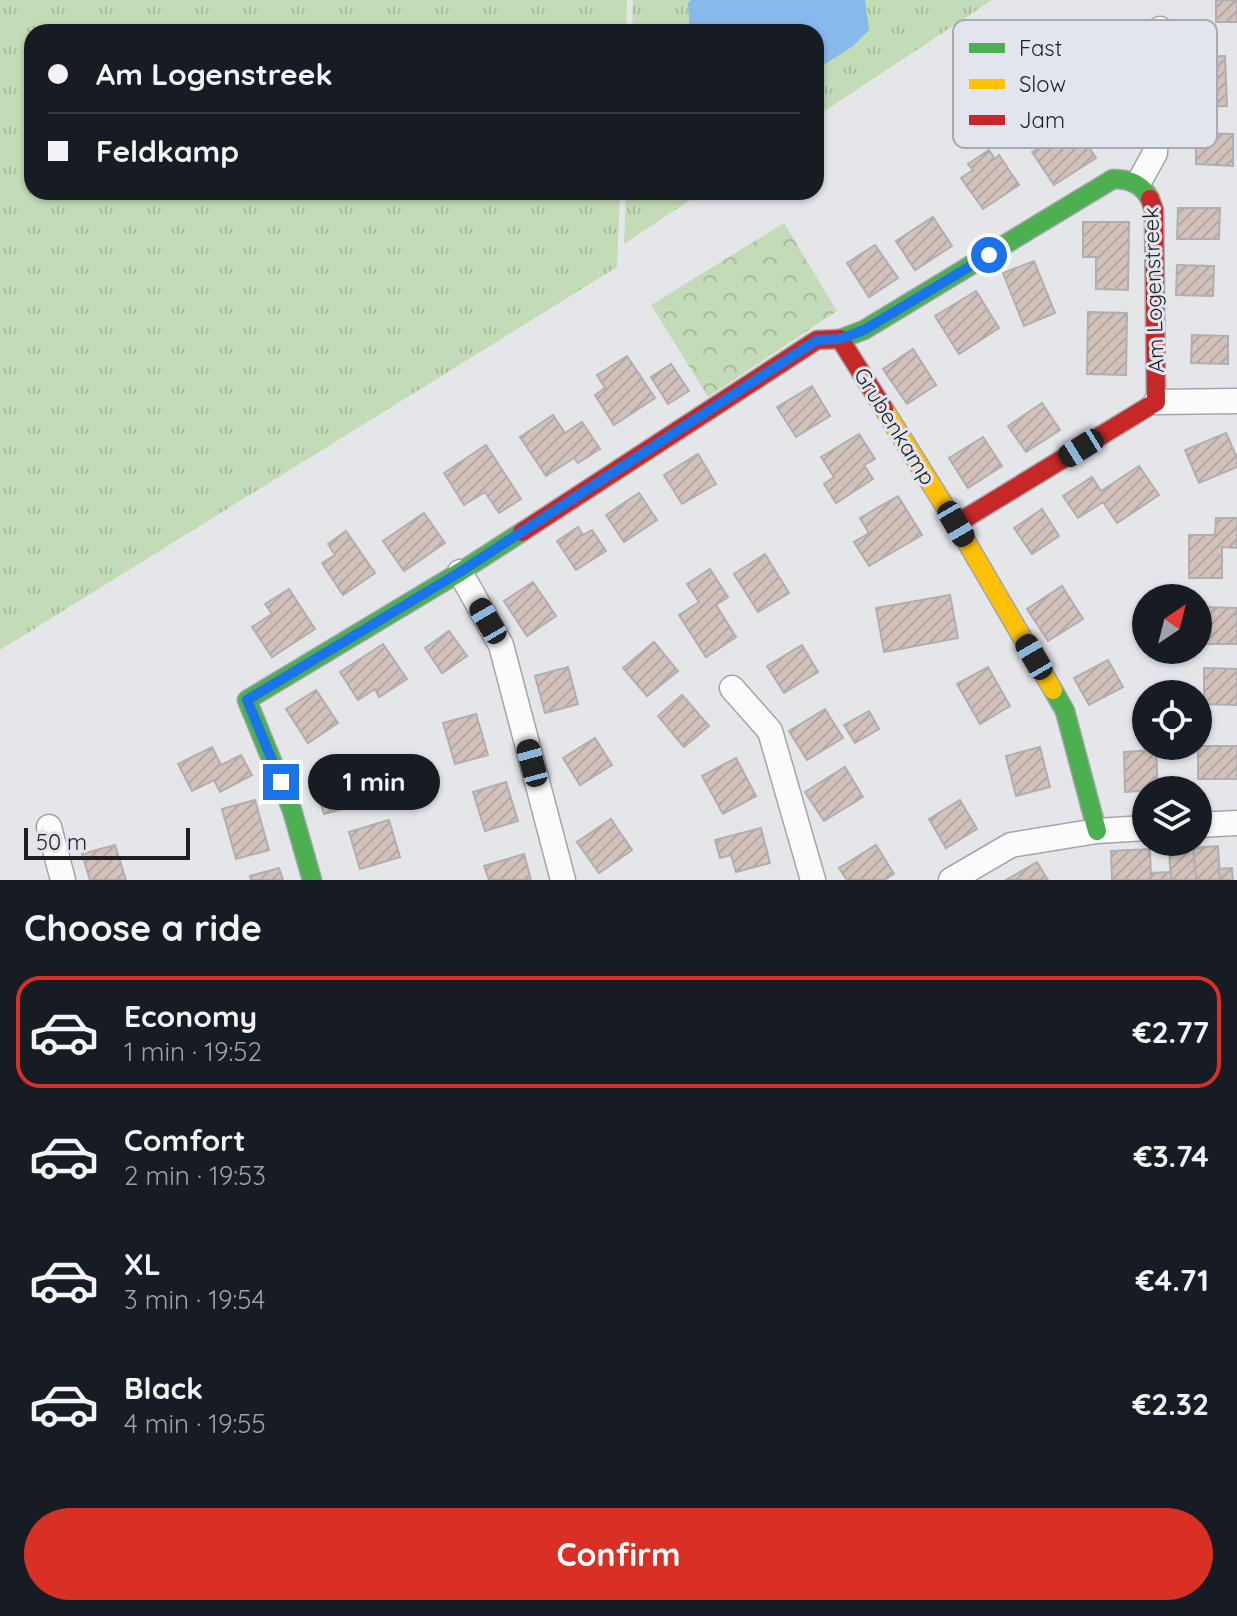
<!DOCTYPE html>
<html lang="en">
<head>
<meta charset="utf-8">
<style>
	body { margin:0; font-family:Quicksand,sans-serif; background:#20242c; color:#f1f3f6; height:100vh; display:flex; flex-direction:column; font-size:30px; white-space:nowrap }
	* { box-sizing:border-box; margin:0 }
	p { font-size:26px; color:#9ea1a6 }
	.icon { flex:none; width:44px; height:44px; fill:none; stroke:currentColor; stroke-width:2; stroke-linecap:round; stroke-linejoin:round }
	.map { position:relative; height:880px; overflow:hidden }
	.details { display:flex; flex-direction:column; background:#171b24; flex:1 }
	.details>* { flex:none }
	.guide { position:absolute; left:24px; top:24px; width:800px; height:176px; border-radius:24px; box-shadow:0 2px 6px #0004; display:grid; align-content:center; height:176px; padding:0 24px; background:#171b24 }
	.needle { width:52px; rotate:35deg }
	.buttons { position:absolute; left:1132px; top:584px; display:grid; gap:16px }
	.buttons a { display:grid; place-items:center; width:80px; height:80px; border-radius:50%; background:#171b24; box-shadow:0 2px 6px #0004; font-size:40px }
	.scale { position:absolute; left:24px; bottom:20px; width:166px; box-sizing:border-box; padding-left:8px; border:4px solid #1e1f22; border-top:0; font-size:22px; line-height:28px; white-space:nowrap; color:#1e1f22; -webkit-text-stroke:6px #e2e5ed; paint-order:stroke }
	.end { position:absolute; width:36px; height:36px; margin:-18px; border:10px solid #1a73e8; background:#fff; box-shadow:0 0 0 4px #fff }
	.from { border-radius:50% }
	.bubble { position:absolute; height:56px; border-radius:28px; background:#171b24; box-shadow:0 2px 6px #0004; font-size:26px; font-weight:800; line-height:56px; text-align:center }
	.car { position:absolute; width:24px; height:48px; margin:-24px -12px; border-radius:10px; box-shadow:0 0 6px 2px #0007; background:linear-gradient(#222 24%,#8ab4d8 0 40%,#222 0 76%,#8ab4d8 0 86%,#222 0) }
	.guide b { display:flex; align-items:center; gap:28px; height:76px; font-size:30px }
	.guide b+b { border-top:2px solid #363941 }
	.guide i { width:20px; height:20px; background:#f1f3f6 }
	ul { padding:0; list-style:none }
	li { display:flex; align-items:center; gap:24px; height:112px; margin:0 16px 12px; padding:0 8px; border:4px solid transparent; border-radius:24px }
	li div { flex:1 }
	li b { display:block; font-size:30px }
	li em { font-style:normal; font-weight:800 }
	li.selected { border-color:#d93025 }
	li>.icon { width:72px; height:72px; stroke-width:1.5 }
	h2 { padding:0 24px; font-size:36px; line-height:96px }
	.action { display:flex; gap:16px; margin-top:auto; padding:16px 24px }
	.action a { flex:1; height:92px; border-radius:48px; background:#d93025; color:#fff; font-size:32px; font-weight:800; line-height:92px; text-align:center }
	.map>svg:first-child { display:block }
</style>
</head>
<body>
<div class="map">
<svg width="1237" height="880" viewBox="0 0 1237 880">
	<defs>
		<pattern id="grass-tufts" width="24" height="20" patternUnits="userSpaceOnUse" patternTransform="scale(2)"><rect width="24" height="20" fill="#c4dbb7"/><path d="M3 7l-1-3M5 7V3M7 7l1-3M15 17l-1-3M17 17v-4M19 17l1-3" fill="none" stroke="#a8bc9d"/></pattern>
		<pattern id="park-crowns" width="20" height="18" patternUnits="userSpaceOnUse" patternTransform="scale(2)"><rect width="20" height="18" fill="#c4dbb7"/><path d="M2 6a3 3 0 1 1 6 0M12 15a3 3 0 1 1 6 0" fill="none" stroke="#a8bc9d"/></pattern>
		<pattern id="building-hatch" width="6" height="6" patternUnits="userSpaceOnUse" patternTransform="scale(2)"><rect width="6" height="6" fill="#d2c2bb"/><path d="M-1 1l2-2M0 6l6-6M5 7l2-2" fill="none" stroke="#b4a6a0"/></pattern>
	</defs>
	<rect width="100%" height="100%" fill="#e5e6ea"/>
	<g fill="url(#grass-tufts)">
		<polygon points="0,0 627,0 626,32 32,32 32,192 620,192 617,267 0,650"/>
		<polygon points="633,0 992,0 816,117 816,32 632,32"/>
		<polygon points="626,192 702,192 624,244"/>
	</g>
	<polygon fill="url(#park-crowns)" points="784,223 837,311 708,397 651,305"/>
	<polygon fill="#88b9eb" points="691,0 865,0 869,30 853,46 816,70 816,32 690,32 688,3"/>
	<g fill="url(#building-hatch)" stroke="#b0aeb0" stroke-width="2">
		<rect x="1216" y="0" width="21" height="22"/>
		<polygon points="1225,56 1227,106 1202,107 1201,100 1186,100 1185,57"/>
		<polygon points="1074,125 1096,158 1054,185 1032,152"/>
		<polygon points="1196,133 1233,134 1233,166 1196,164"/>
		<polygon points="989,150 995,159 999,155 1019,185 983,209 961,178 973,170 968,164"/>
		<polygon points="1178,208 1220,208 1219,239 1177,239"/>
		<polygon points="933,217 952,246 915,270 896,241"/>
		<polygon points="1083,222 1129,222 1128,290 1096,289 1096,257 1083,257"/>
		<polygon points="875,245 898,278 869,297 847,263"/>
		<polygon points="1034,261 1055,313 1024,326 1003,273"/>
		<polygon points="1177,265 1214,266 1213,296 1176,295"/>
		<polygon points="976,291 999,328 959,354 935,316"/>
		<polygon points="1088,312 1127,313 1126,375 1087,374"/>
		<polygon points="1192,335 1228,336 1228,364 1191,363"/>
		<polygon points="913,349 936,385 907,404 883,369"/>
		<polygon points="627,356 655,398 614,425 595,395 605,388 597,375"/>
		<polygon points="671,364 689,391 668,404 651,377"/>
		<polygon points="812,386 830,416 796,437 777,407"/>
		<polygon points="1042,403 1060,430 1026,452 1008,426"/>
		<polygon points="553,415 565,433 582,422 600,449 578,463 574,458 546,476 520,437"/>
		<polygon points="1226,433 1237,458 1237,467 1199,483 1185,450"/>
		<polygon points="859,434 875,459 864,465 873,479 836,503 824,484 834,477 821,457"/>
		<polygon points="983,437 1002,466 968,488 949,458"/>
		<polygon points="486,445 521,499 499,513 485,492 464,505 444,473"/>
		<polygon points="698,454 716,484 682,504 664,475"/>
		<polygon points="1139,466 1159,495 1117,523 1103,502 1078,518 1063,496 1092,477 1101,491"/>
		<polygon points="639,493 657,520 624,542 606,515"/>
		<polygon points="898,496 922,535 869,566 854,542 869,533 860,518"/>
		<polygon points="1042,509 1059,536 1032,554 1014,528"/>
		<polygon points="424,513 445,543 404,571 383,541"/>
		<polygon points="1216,518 1237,518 1237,548 1222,547 1222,578 1189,578 1189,535 1215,535"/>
		<polygon points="578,527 583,535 592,530 606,551 576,570 557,541"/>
		<polygon points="346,531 375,573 343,595 322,563 335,555 328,544"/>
		<polygon points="765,554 789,593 758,612 734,574"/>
		<polygon points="710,569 728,597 716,605 736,637 706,657 679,615 699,602 687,584"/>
		<polygon points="533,582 556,616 527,636 504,601"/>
		<polygon points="1062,586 1083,619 1048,641 1027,609"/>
		<polygon points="289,589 315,629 272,657 252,627 272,614 265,604"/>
		<polygon points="950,595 958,638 884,652 876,608"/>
		<polygon points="1204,607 1237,608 1237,644 1203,644"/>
		<polygon points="449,631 467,656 442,673 425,648"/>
		<polygon points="654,642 678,671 647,696 623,668"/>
		<polygon points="383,644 407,679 379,697 375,689 358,700 340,672"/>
		<polygon points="802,645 818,672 784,693 767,666"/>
		<polygon points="1108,660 1123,687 1089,705 1074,678"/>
		<polygon points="568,667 578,704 545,713 535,676"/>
		<polygon points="988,667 1010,706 980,724 957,684"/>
		<polygon points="1204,668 1237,669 1237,705 1204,704"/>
		<polygon points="316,690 338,723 308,743 286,709"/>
		<polygon points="682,695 709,726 684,747 658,716"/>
		<polygon points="825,709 843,738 807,760 789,731"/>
		<polygon points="869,711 879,729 855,743 844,725"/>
		<polygon points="476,714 488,755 455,764 443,723"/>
		<polygon points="595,738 612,765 580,785 563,758"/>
		<rect x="1198" y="746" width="39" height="33"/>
		<polygon points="212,747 221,765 241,755 252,775 220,792 214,780 192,791 178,764"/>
		<polygon points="1040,747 1050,787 1016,796 1006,756"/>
		<polygon points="1156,750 1158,790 1125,792 1124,752"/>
		<polygon points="736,758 756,796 723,814 702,776"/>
		<polygon points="845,767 863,797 824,821 805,792"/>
		<polygon points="346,775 354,806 324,814 315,784"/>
		<polygon points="506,782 518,821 485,831 473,792"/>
		<polygon points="255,800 269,850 236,859 222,809"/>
		<polygon points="960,800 977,829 946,848 929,819"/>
		<polygon points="611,819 632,850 599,873 577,842"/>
		<polygon points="389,820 400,857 360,869 349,832"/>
		<polygon points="761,828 770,863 736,872 731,855 720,858 715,840"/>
		<polygon points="115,845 126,880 90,880 82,854"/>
		<polygon points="876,845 894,874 884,880 847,880 839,868"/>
		<polygon points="1218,846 1220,880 1196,880 1193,848"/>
		<polygon points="1193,848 1196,880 1171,880 1169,850"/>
		<polygon points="1150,849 1151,880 1112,880 1111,851"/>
		<polygon points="524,854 531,880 489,880 484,866"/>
		<polygon points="1037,862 1048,880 1006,880"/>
		<polygon points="279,868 283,880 251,880 250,876"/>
		<polygon points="1232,868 1233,880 1220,880 1219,869"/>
		<polygon points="1171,872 1171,880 1151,880 1151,873"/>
	</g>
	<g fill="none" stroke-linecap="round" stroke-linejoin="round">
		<g stroke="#a4a5a9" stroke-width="27">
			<g id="street">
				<polyline points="1139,182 1155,153 1160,29"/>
				<polyline points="1156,402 1237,401"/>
				<polyline points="460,572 501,645 563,880"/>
				<polyline points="732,688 770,731 813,880"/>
				<polyline points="1198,825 1237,823"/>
				<polyline points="49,827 63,880"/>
				<polyline points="951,880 1011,845 1097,831 1146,828"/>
			</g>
		</g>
		<g stroke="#a4a5a9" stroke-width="21">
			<g id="fast">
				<path d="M840 339 864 330 1113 179C1130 179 1142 184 1150 199"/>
				<polyline points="1053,690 1065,711 1097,831"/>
				<polyline points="312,880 292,810 247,700 460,572 522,532"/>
			</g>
		</g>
		<g stroke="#a4a5a9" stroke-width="21">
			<polyline id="slow" points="884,409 956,524 1053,690"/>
		</g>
		<g stroke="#a4a5a9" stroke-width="21">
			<g id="jam">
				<polyline points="956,524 1156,402 1154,210 1150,199"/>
				<polyline points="522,532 817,340 840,339 884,409"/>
			</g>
		</g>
		<use href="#street" stroke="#fbfbfc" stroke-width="24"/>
		<use href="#fast" stroke="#4caf50" stroke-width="18"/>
		<use href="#slow" stroke="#ffc107" stroke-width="18"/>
		<use href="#jam" stroke="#c62828" stroke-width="18"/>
	</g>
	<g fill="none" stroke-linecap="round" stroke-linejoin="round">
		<polyline stroke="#1a73e8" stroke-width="10" points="281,782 247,700 460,572 817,340 840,339 864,330 989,255"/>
	</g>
	<g text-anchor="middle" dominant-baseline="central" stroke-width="6" stroke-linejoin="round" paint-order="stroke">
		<g font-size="22" fill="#1e1f22" stroke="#e2e5ed">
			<text transform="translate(1153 290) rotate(-92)">Am Logenstreek</text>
			<text transform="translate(895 426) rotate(58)">Grubenkamp</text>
		</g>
	</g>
	<rect x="953" y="20" width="264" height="128" rx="12" fill="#e2e5ed" stroke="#a7aab0" stroke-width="2"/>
	<rect x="969" y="43" width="36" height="10" fill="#4caf50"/>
	<rect x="969" y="79" width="36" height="10" fill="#ffc107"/>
	<rect x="969" y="115" width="36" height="10" fill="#c62828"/>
	<g font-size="22" fill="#1e1f22">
		<text x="1019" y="56">Fast</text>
		<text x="1019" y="92">Slow</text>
		<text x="1019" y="128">Jam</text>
	</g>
</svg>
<div class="buttons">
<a><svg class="needle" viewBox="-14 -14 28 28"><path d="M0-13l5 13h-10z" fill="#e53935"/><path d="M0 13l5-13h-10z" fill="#9ea1a6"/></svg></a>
<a><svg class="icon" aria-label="locate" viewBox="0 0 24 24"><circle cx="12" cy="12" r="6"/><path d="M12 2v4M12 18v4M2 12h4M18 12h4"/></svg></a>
<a><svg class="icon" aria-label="layers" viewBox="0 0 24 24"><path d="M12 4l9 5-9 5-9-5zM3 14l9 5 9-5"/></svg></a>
</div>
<div class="scale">50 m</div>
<i class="end from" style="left:989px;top:255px"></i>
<i class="end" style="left:281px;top:782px"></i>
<div class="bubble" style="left:308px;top:754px;width:132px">1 min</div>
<i class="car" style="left:1081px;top:448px;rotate:238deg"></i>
<i class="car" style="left:956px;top:524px;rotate:150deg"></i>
<i class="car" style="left:488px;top:621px;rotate:330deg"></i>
<i class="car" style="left:1034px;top:657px;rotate:330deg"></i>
<i class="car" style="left:532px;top:763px;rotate:345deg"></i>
<div class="guide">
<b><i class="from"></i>Am Logenstreek</b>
<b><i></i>Feldkamp</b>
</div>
</div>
<section class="details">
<h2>Choose a ride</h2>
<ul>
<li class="selected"><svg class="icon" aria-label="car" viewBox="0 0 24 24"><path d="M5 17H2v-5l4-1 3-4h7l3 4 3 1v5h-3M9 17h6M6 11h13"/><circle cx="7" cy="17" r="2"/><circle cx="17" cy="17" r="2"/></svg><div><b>Economy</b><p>1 min · 19:52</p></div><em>€2.77</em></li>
<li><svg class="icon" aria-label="car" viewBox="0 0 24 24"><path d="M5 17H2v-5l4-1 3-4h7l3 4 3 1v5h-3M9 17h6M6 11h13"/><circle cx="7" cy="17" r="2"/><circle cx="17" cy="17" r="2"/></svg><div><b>Comfort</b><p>2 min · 19:53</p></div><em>€3.74</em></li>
<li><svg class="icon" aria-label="car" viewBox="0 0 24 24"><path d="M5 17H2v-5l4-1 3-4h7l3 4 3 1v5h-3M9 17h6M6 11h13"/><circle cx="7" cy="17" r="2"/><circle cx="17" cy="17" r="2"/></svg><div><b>XL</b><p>3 min · 19:54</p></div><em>€4.71</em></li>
<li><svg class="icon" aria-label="car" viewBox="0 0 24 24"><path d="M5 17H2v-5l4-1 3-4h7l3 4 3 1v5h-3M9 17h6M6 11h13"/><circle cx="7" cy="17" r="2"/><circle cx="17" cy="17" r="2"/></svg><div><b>Black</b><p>4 min · 19:55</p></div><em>€2.32</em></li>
</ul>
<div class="action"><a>Confirm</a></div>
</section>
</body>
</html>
